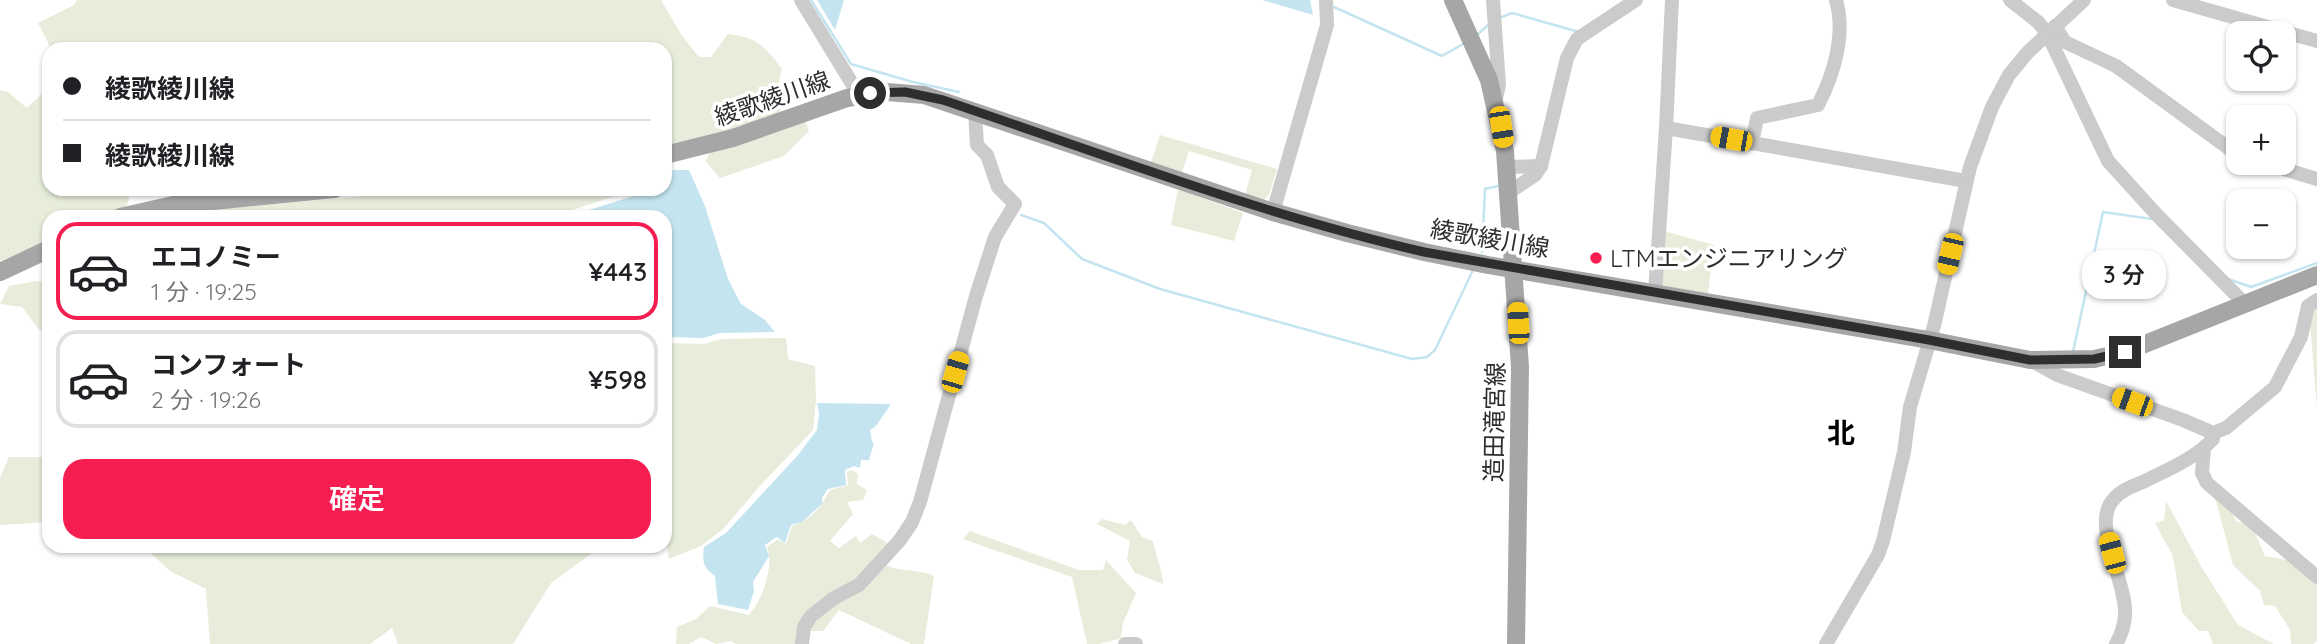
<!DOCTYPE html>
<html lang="ja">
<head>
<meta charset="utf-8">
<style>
	body { margin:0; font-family:Quicksand,"Noto Sans JP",sans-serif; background:#f2f2f2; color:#202124; height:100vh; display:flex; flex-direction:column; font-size:26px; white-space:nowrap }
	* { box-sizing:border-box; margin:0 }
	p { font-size:23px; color:#757577 }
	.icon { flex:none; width:38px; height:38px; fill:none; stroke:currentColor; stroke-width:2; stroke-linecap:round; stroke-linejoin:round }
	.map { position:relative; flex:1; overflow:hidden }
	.panel { position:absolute; left:42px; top:210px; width:630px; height:343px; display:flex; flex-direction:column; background:#fff; border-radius:21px; box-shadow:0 2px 5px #0004 }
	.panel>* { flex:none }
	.hud { position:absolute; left:42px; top:42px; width:630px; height:154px; border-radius:21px; box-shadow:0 2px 5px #0004; display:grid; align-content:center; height:154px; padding:0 21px; background:#fff }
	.tools { position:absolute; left:2226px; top:21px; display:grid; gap:14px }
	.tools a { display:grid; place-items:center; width:70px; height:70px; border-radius:14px; background:#fff; box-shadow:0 2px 5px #0004; font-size:35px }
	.end { position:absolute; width:32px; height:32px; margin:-16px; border:9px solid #2e2e2e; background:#fff; box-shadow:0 0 0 4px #fff }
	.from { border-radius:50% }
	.bubble { position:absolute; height:49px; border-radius:21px; background:#fff; box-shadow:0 2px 5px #0004; font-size:23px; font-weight:600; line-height:49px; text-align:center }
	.car { position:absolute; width:21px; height:42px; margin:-21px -10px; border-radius:9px; box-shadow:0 0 5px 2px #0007; background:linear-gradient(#f5c518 24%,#345 0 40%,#f5c518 0 76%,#345 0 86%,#f5c518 0) }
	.hud b { display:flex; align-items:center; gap:24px; height:66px; font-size:26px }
	.hud b+b { border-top:2px solid #e0e0e0 }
	.hud i { width:18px; height:18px; background:#202124 }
	ul { padding:12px 0 0; list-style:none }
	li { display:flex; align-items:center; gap:21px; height:98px; margin:0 14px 10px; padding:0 7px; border:4px solid #e0e0e0; border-radius:21px }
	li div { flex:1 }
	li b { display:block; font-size:26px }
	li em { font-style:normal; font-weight:600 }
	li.selected { border-color:#f61e51 }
	li>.icon { width:63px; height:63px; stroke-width:1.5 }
	.button { display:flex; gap:14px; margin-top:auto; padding:14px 21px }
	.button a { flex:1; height:80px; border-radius:21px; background:#f61e51; color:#fff; font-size:28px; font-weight:600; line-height:80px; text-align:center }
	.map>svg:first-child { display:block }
</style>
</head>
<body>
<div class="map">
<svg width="2317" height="644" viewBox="0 0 2317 644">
	<rect width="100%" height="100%" fill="#fff"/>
	<g fill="#e7edda">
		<path d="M77 0H661L682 36 699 57H711L728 34C756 37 765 46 782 69L778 86 780 113 743 129 665 150V49H51L38 23 74 5Z"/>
		<polygon points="49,63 49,189 131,189 127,206 100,217 49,217 49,241 3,260 0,260 0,90 8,92 27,108 45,91 45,67"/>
		<polygon points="804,118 809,131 784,156 720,178 705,161 710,153"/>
		<polygon points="1160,135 1277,169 1269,195 1263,201 1245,196 1252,170 1189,151 1182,172 1151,162"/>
		<polygon points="445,189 636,189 572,210 560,210 549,217 454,217 450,211 443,217 182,217 183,212"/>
		<polygon points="1178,189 1243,213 1234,241 1171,225"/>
		<polygon points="1664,231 1714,245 1708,294 1659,285"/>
		<polygon points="36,281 49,282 49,326 40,331 22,307 0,304 9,286"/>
		<polygon points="2317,307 2317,408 2309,311"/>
		<polygon points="786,338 788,359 815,366 816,400 813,430 759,487 723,529 701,546 669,559 665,531 665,343 704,344 721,339"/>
		<polygon points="9,457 49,457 49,522 0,525 0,478"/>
		<path d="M852 470 858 474 857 484 867 490 863 500 847 502 853 514 830 541 839 548 856 536 860 543 872 534 886 542 892 553 883 563C896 573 918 568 934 576L924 644H911L839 610 823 631H809L799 644H736L731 641 716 644 701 637 689 644H676L677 627 696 619 710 606 749 615C763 599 774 567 767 547L778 539 786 544 792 526C813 519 820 508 830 490L848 485 847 472Z"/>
		<path d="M2208 488 2227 505 2237 522 2251 523 2265 556 2292 561C2301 576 2308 572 2317 582V641L2313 644H2291L2290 630 2275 606 2264 605 2260 591 2233 565 2216 501Z"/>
		<polygon points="2166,501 2202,568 2238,625 2274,644 2213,644 2208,631 2199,631 2182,612 2173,556 2155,523 2164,520"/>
		<path d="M1102 519 1125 525 1131 520 1142 537 1153 541C1156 557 1162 568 1163 584L1135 573 1127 560 1130 541 1097 524Z"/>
		<polygon points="970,531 1079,570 1103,570 1106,560 1136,593 1123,623 1121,638 1099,644 1087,644 1072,577 963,539"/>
		<polygon points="143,546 593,546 595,551 551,583 513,644 398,644 392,628 370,644 210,644 206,589 170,571"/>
	</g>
	<g fill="#c4e5ef">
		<polygon points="817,0 844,0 835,30"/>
		<polygon points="1262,0 1310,0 1313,15"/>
		<polygon points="673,170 689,170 705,206 728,279 741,304 765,320 775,332 720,333 703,338 665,337 665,217 559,217 573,215 656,189 665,189 665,184"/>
		<path d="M817 403 891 404 876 426 870 430 872 442 874 443 869 460H861L860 468 854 466 845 470 846 485 828 489 822 498V504L802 522 791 525 785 543 777 537 765 545 769 556 753 582 754 591 748 610 718 604 715 576C703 568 702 561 704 547L726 533 798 455 817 430 819 414Z"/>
	</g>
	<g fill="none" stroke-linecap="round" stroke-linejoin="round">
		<g stroke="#c4e5ef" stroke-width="2.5">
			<polyline points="811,0 851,64 913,82 959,92"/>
			<polyline points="1334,7 1442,56 1463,44"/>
			<polyline points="1502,17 1512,13 1579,32"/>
			<polyline points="1477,35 1488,25"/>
			<polyline points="1021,215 1044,223 1082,259 1160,289 1412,359 1427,357 1435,350 1474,268"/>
			<polyline points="1482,252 1485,189 1498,186"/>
			<polyline points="2228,279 2251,287 2317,263"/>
			<polyline points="2073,352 2103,212 2152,219"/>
		</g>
		<g stroke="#cbcbcb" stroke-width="14">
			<polyline points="801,0 859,95"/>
			<polyline points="1493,0 1499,85 1495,103"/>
			<polyline points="2010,0 2038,22 2047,33 2108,161 2157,215 2245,304"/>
			<polyline points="2173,0 2317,41"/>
			<polyline points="2055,26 2065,42 2116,66 2238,155"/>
			<polyline points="1666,128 1672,0"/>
			<polyline points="1752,143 1966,181"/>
			<polyline points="2264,163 2317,179"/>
			<polyline points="1506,167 1541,166"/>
			<polyline points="1508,193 1535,175 1541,166 1567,58 1577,39 1636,0"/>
			<polyline points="1273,212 1327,25 1326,0"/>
			<path d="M1655 293 1666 128 1752 143 1757 118 1818 105C1834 74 1846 34 1836 0"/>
			<polyline points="2030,360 2057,375 2183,420 2213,433 2226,428 2275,387 2301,337 2308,306 2317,300"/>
			<polyline points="2204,449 2202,473 2207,483 2317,577"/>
			<polyline points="802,644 804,627 811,616 834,598 859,585 900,540 912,522 920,502 976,296 995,237 1015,204 998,187 987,155 977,145 975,111"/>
			<polyline points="1125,644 1136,644"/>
			<polyline points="1826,644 1878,555 1883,541 1904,452 1910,407 1934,326 1970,167 1992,107 2009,75 2028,52 2084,0"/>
			<path d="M2116 644C2121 636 2125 623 2125 614 2127 583 2091 524 2113 500 2121 490 2133 486 2145 481 2169 469 2194 459 2213 439V433"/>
		</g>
		<g stroke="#a6a6a6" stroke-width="18">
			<polyline points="1453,0 1489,80 1505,151 1520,367 1516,644"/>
			<polyline points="665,155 733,138 847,98 887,92 924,95 1273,212 1347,233 1424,252 1488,265 1929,340 2030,360 2094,359 2125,352 2317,275"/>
			<polyline points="120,217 173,205 335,189"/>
			<polyline points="0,272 49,249"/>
		</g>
	</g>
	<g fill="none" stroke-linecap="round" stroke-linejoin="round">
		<path stroke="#2e2e2e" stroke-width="9" d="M870 93 905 92 943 100C1102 154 1260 214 1424 252L1929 340 2030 360 2094 359 2125 352"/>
	</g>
	<circle fill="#f61e51" stroke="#fff" stroke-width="2.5" cx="1596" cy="258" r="7"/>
	<g text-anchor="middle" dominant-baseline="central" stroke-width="7" stroke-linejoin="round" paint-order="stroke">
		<g font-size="24" fill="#2e2e2e" stroke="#fff">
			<text transform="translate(772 98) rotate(-19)">綾歌綾川線</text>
			<text transform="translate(1490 238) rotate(10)">綾歌綾川線</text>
			<text transform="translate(1494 422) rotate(-89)">造田滝宮線</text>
		</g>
		<g font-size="24" fill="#2e2e2e" stroke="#fff" text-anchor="start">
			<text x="1610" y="258">LTMエンジニアリング</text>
		</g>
		<g font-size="28" font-weight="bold" fill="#000" stroke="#fff">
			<text x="1841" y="432">北</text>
		</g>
	</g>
</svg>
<div class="tools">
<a><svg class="icon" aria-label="locate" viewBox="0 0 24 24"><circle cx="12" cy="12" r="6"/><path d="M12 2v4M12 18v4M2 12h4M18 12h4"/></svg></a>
<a>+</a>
<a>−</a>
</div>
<i class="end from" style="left:870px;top:93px"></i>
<i class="end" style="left:2125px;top:352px"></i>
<div class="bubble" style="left:2082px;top:250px;width:84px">3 分</div>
<i class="car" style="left:1501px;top:127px;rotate:171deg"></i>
<i class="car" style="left:1731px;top:139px;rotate:280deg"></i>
<i class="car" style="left:1950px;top:254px;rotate:193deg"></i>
<i class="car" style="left:1518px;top:323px;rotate:357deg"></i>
<i class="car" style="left:955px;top:372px;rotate:16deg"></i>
<i class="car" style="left:2132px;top:402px;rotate:290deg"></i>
<i class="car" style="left:2112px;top:553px;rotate:345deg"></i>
<div class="hud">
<b><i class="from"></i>綾歌綾川線</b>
<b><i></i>綾歌綾川線</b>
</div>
<section class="panel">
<ul>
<li class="selected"><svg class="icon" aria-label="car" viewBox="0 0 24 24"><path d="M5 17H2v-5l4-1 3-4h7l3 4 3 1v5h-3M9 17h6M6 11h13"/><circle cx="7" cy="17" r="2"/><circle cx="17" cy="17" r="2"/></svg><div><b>エコノミー</b><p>1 分 · 19:25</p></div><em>¥443</em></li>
<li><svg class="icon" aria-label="car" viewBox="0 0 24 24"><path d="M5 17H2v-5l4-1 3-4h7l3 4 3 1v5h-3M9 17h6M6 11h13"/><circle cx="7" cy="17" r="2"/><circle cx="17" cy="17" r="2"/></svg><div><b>コンフォート</b><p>2 分 · 19:26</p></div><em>¥598</em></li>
</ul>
<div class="button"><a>確定</a></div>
</section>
</div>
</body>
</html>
